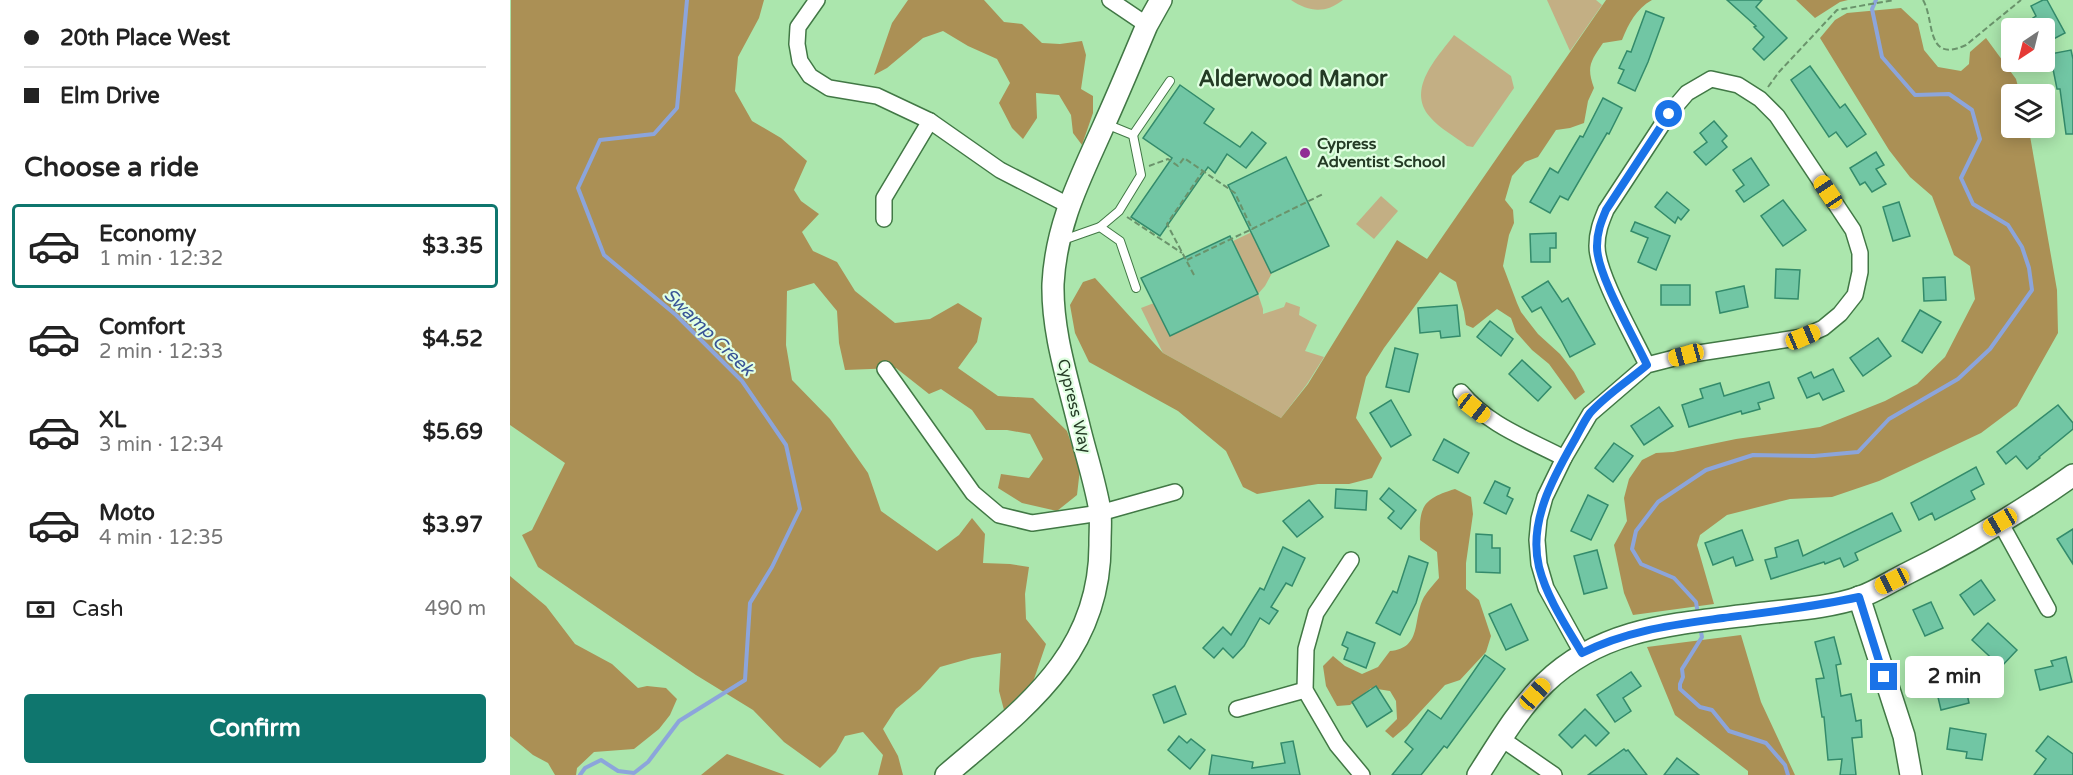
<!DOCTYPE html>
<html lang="en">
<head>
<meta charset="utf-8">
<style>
	body { margin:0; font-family:"Varela Round",sans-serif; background:#f6f6f6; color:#222; height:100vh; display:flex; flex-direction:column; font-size:22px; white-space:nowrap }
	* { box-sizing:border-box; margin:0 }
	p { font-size:20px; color:#767676 }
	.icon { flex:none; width:33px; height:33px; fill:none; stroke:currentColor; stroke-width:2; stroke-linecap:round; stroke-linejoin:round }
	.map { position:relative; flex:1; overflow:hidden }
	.details { display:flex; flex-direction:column; background:#fff; width:510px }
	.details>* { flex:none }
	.banner { display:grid; align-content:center; height:132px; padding:0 24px; background:#fff }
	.needle { width:39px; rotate:215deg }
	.fabs { position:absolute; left:1491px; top:18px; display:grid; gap:12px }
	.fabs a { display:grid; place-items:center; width:54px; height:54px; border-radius:6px; background:#fff; box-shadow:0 3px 15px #0003; font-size:30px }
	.end { position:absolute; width:27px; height:27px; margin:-14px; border:8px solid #1a73e8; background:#fff; box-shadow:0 0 0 3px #fff }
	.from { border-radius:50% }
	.bubble { position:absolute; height:42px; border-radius:6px; background:#fff; box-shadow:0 3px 15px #0003; font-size:20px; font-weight:700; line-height:42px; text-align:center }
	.car { position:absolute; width:18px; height:36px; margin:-18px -9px; border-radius:8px; box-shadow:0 0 4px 2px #0007; background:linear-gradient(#f5c518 24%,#345 0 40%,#f5c518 0 76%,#345 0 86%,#f5c518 0) }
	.banner b { display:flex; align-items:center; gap:21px; height:57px; font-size:22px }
	.banner b+b { border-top:2px solid #e0e0e0 }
	.banner i { width:15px; height:15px; background:#222 }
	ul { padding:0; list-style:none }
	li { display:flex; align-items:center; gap:18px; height:84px; margin:0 12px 9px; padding:0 12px; border:3px solid transparent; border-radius:6px }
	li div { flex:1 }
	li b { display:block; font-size:22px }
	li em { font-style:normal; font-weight:700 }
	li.on { border-color:#0f766e }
	li>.icon { width:54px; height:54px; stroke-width:1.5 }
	h2 { padding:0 24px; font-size:27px; line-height:72px }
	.pay { display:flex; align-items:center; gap:15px; height:66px; padding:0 24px; font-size:22px }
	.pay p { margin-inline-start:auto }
	.primary-button { display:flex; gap:12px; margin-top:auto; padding:12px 24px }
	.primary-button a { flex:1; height:69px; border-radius:6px; background:#0f766e; color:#fff; font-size:24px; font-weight:700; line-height:69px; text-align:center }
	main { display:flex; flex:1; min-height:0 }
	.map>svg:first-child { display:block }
</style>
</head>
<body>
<main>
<section class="details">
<div class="banner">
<b><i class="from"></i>20th Place West</b>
<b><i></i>Elm Drive</b>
</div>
<h2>Choose a ride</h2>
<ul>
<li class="on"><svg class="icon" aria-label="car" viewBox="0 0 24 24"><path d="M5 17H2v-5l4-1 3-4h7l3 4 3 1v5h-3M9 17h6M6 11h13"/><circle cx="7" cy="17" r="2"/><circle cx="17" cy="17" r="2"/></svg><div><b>Economy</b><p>1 min · 12:32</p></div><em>$3.35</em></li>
<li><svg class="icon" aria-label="car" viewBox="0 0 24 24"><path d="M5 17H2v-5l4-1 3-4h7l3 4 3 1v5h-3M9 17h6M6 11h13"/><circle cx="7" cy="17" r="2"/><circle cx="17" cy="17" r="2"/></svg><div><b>Comfort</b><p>2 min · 12:33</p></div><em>$4.52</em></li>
<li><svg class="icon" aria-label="car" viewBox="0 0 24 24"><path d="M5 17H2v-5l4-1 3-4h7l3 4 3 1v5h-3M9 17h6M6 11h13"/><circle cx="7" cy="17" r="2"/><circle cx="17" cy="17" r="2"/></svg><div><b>XL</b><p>3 min · 12:34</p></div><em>$5.69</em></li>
<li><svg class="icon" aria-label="car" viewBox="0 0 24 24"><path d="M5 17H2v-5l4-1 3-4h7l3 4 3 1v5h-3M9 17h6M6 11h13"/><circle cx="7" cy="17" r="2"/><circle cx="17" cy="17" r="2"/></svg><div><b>Moto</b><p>4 min · 12:35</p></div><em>$3.97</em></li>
</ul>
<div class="pay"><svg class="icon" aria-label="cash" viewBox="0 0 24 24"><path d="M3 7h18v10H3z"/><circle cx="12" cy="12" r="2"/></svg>Cash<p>490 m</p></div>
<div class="primary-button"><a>Confirm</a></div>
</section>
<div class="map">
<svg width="1563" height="775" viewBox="0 0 1563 775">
	<rect width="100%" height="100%" fill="#abe6ad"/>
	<g fill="#c3af84">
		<path d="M781 0H833C815 14 799 12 781 0Z"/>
		<polygon points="1037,0 1086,0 1092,5 1060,51"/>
		<path d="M944 35 1001 76 1004 88 963 147 957 146C946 137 929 128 920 117 896 89 927 58 944 35Z"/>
		<polygon points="871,196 888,211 864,239 846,224"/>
		<polygon points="742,232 763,271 755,286 748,294 753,309 753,314 774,307 776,302 790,307 789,315 807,325 795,351 814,357 797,384 771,418 653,353 631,308 644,303 660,335 747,293 723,241"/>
	</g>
	<g fill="#ab9055">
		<polygon points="1,0 254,0 249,18 228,57 225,91 242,121 271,138 297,161 284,190 291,201 309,214 292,232 303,251 327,262 345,291 385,323 420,319 448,303 472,318 467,342 448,368 488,396 523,398 557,431 570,469 567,495 547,511 512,503 488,488 491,474 519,478 533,459 520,434 497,430 476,430 462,410 431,389 419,394 386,368 335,370 329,343 327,311 304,283 277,291 276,345 282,380 320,419 358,473 371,511 427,551 449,535 462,518 475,534 473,563 500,564 519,567 515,594 516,619 536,644 523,682 494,710 489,691 491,653 462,658 430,667 410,689 386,709 373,729 388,756 393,775 368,775 373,755 353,732 335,736 326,752 310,768 274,742 243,710 186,675 28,567 12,535 22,530 55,463 0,425"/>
		<polygon points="398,0 474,0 494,22 512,24 532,43 550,44 572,41 576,55 571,89 583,96 583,113 572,145 563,133 561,115 549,95 526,93 527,118 513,139 502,128 489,103 500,83 487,59 458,46 433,31 413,38 377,68 364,75 382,23"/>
		<path d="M1096 0H1142C1126 9 1119 23 1112 40L1093 43C1081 61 1076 66 1084 88L1078 101 1074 123 1060 128 1046 130 1028 157 1015 162 1002 176 995 200 1003 210 1004 223 999 235 993 266 1007 303 1011 312 1028 334 1050 354 1064 372 1075 392 1065 400 1039 364 1022 350 1006 332 1001 318 987 309 963 328 956 325 954 312 946 282 930 272 874 348 856 377 846 418 872 458 862 478 839 484H808L747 494 733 487 716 451 668 411 579 362 565 333 560 305 573 282 585 278 653 353 771 418 798 384 887 240 917 259Z"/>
		<polygon points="1286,0 1338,0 1330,2 1305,18"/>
		<polygon points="1391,8 1408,24 1414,50 1428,67 1451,71 1459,64 1460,52 1476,38 1506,79 1510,94 1502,94 1502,128 1518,128 1520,136 1547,290 1548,333 1507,406 1471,433 1369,481 1322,497 1280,499 1217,515 1190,535 1187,545 1204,604 1123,615 1114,593 1104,545 1117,521 1114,498 1119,479 1132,460 1146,453 1163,452 1226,439 1310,427 1375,401 1407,384 1435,357 1465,299 1460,266 1444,255 1422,196 1400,177 1379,150 1310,38 1325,20 1337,13"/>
		<path d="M945 489 961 497 963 514 956 563V589L969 600 981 636 976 652 950 680 935 685 897 726 883 738 875 731 887 719 886 701 880 691 861 688 840 705 827 706 816 686 813 666 823 656 835 666 852 674 868 667 880 651C913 648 902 619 914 597 918 590 924 584 929 578L927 552 910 540C909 507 912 499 945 489Z"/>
		<polygon points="0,576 36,606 65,644 102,664 128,688 137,686 156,688 167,699 160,715 149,729 124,749 84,752 67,768 66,775 45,775 38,763 23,755 0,736"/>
		<polygon points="1231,635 1251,702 1285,775 1238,775 1238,771 1165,715 1137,647"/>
		<polygon points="217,754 275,775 191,775"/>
	</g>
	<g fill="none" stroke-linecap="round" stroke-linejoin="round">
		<g stroke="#8ca5db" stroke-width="4">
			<polyline points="1188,614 1186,602 1164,578 1131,564 1122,549 1126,531 1148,502 1196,470 1243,455 1304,456 1348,452 1379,419 1448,379 1480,349 1522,290 1519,268 1512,247 1498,225 1463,204 1451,178 1470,139 1462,110 1439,94 1405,95 1372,57 1362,9 1366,0"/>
			<polyline points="1190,628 1192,637 1172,669 1173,677 1170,684 1170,689 1190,707 1202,710 1219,731 1256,743 1275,765 1278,775"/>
			<polyline points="70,775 75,768 91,760 108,771 124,773 138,762 169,721 235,680 240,603 262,567 290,509 276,445 232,381 166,315 94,255 68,188 90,140 144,134 167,108 177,0"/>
		</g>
	</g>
	<g fill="#71c6a4" stroke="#338b6b" stroke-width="1.5">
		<polygon points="1217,0 1252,0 1246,7 1277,38 1254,60 1243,49 1254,37 1244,27 1246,26"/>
		<polygon points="1533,0 1537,0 1555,33 1534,44 1534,28 1529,28 1523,18 1526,16 1521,6"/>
		<polygon points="1136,11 1154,18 1138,62 1125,91 1108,83 1114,70 1109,68 1117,51 1121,52"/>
		<polygon points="1561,50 1563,59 1563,134 1556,134 1550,89 1547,89 1540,54"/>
		<polygon points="1300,66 1330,108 1335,104 1356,134 1337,147 1326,132 1319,137 1281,80"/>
		<polygon points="670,85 704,109 694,123 730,147 742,132 756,143 736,168 717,154 705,173 698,167 650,236 621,217 662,158 633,138"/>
		<polygon points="1093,98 1112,108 1099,134 1097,133 1058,200 1050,196 1040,213 1020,202 1040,168 1048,173 1070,136 1073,137"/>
		<polygon points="1204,121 1217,136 1212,141 1217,147 1196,165 1184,152 1197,142 1190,133"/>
		<polygon points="1366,152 1374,165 1366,169 1376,184 1362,192 1355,182 1350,185 1340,168"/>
		<polygon points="776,157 819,246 761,273 718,185"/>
		<polygon points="1241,158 1259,185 1234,202 1226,191 1234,185 1223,170"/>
		<polygon points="1157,192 1179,210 1171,220 1168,217 1165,223 1145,207"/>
		<polygon points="1273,200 1296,230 1273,246 1251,216"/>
		<polygon points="1389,202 1400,236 1383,241 1373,207"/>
		<polygon points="1125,222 1160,236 1146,270 1128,262 1138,238 1121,231"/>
		<polygon points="1046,233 1046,248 1040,248 1040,262 1021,262 1020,234"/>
		<polygon points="720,236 748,294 660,336 631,278"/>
		<polygon points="1266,269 1290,270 1288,299 1265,298"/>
		<polygon points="1435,277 1436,300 1414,301 1413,278"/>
		<polygon points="1038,281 1052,302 1058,298 1085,344 1060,357 1051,340 1031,307 1022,312 1012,297"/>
		<rect x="1151" y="285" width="29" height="20"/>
		<polygon points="1234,286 1238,307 1210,313 1206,292"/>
		<polygon points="947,305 950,336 931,338 930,331 910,333 908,308"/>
		<polygon points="1410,310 1431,322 1412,353 1392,341"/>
		<polygon points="980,321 1003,339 991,356 967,337"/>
		<polygon points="1368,338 1381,356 1353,376 1340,358"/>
		<polygon points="885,348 908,354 899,392 876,387"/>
		<polygon points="1012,360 1041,387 1028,401 999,374"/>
		<polygon points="1323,369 1334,391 1313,400 1309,393 1297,398 1288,378 1301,372 1304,378"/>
		<polygon points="1259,382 1264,398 1248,403 1250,409 1232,414 1231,411 1179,427 1172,405 1193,398 1190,389 1210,383 1214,396"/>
		<polygon points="881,400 901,435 881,447 860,413"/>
		<polygon points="1548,405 1563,423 1563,429 1529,457 1530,458 1517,469 1506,456 1496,464 1487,452"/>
		<polygon points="1149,407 1163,426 1134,445 1121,426"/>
		<polygon points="934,439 959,453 948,473 923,460"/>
		<polygon points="1104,443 1123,456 1103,482 1085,468"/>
		<polygon points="1466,467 1474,484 1461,491 1465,499 1425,520 1422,513 1409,520 1401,503"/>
		<polygon points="985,481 1000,488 997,496 1003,499 996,514 974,503"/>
		<polygon points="879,488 906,510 891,529 878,518 884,511 870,499"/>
		<polygon points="826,489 857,491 856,510 825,508"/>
		<polygon points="1078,495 1098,505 1081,540 1061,531"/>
		<polygon points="799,500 813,517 787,537 773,521"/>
		<polygon points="1382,513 1391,531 1345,553 1348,560 1334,567 1330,558 1315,564 1314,562 1261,579 1255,560 1267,557 1265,548 1288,540 1293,556"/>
		<polygon points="1563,529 1563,564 1547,539"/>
		<polygon points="1232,530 1243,560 1226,566 1223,557 1203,565 1195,543"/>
		<polygon points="966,534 982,535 982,548 990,548 990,573 966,572"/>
		<polygon points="773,547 795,558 782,586 776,583 761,607 768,611 759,624 750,618 734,646 723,658 713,648 704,658 693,648 713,627 721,635 750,588 754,590"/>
		<polygon points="1087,550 1097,588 1074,594 1064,556"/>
		<polygon points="899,556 918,563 906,603 890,635 866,623 883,591 887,593"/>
		<polygon points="1471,580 1485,600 1464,615 1450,595"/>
		<polygon points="1421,602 1433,628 1415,636 1403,610"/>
		<polygon points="1001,604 1018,640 996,650 979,614"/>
		<polygon points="1478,623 1507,650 1491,667 1462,640"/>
		<polygon points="837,632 865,643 856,668 834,659 838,648 832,645"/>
		<polygon points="1324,637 1331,664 1326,665 1331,696 1341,694 1346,721 1351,720 1352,737 1342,738 1346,775 1330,775 1332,759 1318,760 1314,717 1312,717 1306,679 1314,678 1305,642"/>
		<polygon points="975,655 995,669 937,748 934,746 911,775 882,775 903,749 895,742 918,710 931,719"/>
		<polygon points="1556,657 1562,682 1530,690 1525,670 1543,666 1541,661"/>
		<polygon points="1452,671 1459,703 1431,710 1427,693 1435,691 1432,675"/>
		<polygon points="1121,672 1131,686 1113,698 1121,711 1105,722 1087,695"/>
		<polygon points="665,686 676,714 654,723 643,695"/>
		<polygon points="866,686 882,711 857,727 842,702"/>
		<polygon points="1075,709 1099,733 1086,746 1075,735 1062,748 1049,735"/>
		<polygon points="1440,728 1476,734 1472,760 1456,758 1457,752 1437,749"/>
		<polygon points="669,736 677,743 681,739 695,750 680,769 658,750"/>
		<polygon points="1538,736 1563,754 1563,775 1524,775 1536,759 1526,751"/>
		<polygon points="783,741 790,775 699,775 702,755 743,762 742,768 775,763 771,743"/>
		<polygon points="1114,749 1116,751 1118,750 1137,775 1078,775"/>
		<polygon points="1167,758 1189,775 1154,775"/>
	</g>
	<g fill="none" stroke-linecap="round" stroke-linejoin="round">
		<g stroke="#417845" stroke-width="10">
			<g id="lane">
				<polyline points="623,135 660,81"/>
				<polyline points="590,227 609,211 631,175 623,135 596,124"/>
				<polyline points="553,240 590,227 610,241 626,288"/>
			</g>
		</g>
		<g stroke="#417845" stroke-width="18">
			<g id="street">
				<polyline points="307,0 288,27 287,44 290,61 300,76 319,88 367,96 420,121 490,170 558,205"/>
				<polyline points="600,0 637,25"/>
				<polyline points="374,219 374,198 420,121"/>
				<polyline points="375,369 463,493 489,515 522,523 590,513 665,492"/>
				<path d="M951 392C979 426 1016 438 1054 458"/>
				<polyline points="1490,522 1538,609"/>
				<polyline points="841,560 806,613 796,649 795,690 827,745 852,775"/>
				<path d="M1072 653 1036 588 1029 564 1027 540 1029 519 1035 497 1054 458 1080 414 1137 365 1176 355 1293 337 1313 328 1330 314 1345 295 1350 272V253L1343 230 1267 116 1250 99 1228 85 1201 79 1177 93 1159 114 1096 210C1091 222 1087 232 1087 246 1087 274 1124 337 1137 365"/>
				<polyline points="727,709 795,690"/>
				<polyline points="992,739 1044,775"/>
			</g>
		</g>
		<g stroke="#417845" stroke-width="24">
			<g id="secondary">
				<polyline points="1349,597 1394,736 1401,775"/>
				<path d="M436 775C513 709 591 655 590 543 590 532 591 521 590 511 585 481 575 452 568 422 557 377 542 331 543 284 546 224 570 179 594 125 609 92 623 58 637 25L651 0"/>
				<path d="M968 775C988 744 1008 709 1035 683 1094 626 1169 624 1246 614 1278 610 1320 608 1350 597 1365 592 1380 582 1394 575 1453 546 1510 513 1563 475"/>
			</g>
		</g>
		<g stroke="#6a936b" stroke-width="2" stroke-dasharray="6 3" stroke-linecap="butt">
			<path d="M1413 0C1425 20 1415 64 1456 45L1511 0"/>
			<polyline points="1258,87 1269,72 1327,10 1384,0"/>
			<polyline points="639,166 658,159 668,166 674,158 725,193 742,229 813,194"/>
			<polyline points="617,217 672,253"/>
			<polyline points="677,260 742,229"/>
			<polyline points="684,275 657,224 693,171"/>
		</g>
		<use href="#lane" stroke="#fff" stroke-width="8"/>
		<use href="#street" stroke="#fff" stroke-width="15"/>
		<use href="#secondary" stroke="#fff" stroke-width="21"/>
	</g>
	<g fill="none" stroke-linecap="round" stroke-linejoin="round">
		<path stroke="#1a73e8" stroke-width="8" d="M1159 114 1096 210C1091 222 1087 232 1087 246 1086 273 1124 337 1137 365 1118 381 1096 395 1080 413 1074 421 1069 432 1064 441 1043 478 1018 522 1029 567 1037 598 1056 626 1072 653 1118 630 1163 625 1213 618 1259 612 1304 607 1349 597L1374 677"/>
	</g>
	<circle fill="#902e95" stroke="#e1ffe2" stroke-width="2" cx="795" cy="153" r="6"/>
	<g text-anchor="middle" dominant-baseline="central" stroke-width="4.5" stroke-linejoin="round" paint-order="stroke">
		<g font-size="16" font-weight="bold" fill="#243b25" stroke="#e1ffe2" text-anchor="start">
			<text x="807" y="144">Cypress<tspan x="807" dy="18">Adventist School</tspan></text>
		</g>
		<g font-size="16" fill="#243b25" stroke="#e1ffe2">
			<text transform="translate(564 406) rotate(76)">Cypress Way</text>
		</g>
		<g font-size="18" font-style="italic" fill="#385396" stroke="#e1ffe2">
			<text transform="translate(199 332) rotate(44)">Swamp Creek</text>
		</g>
		<g font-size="22" font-weight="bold" fill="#243b25" stroke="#e1ffe2">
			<text x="783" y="79">Alderwood Manor</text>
		</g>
	</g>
</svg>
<div class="fabs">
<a><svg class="needle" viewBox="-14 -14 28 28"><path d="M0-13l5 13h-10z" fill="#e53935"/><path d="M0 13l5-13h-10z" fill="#767676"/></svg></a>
<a><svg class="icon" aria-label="layers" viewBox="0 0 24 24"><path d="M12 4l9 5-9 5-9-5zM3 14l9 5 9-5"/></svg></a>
</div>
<i class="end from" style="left:1159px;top:114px"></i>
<i class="end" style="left:1374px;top:677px"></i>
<div class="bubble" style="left:1395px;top:656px;width:99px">2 min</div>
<i class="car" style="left:1318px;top:192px;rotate:326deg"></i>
<i class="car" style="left:1293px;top:337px;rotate:67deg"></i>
<i class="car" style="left:1176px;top:355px;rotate:255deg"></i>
<i class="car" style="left:964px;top:408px;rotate:128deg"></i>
<i class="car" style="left:1490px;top:522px;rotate:240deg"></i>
<i class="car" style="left:1382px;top:581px;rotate:244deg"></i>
<i class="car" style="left:1025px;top:694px;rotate:42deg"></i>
</div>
</main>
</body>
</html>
